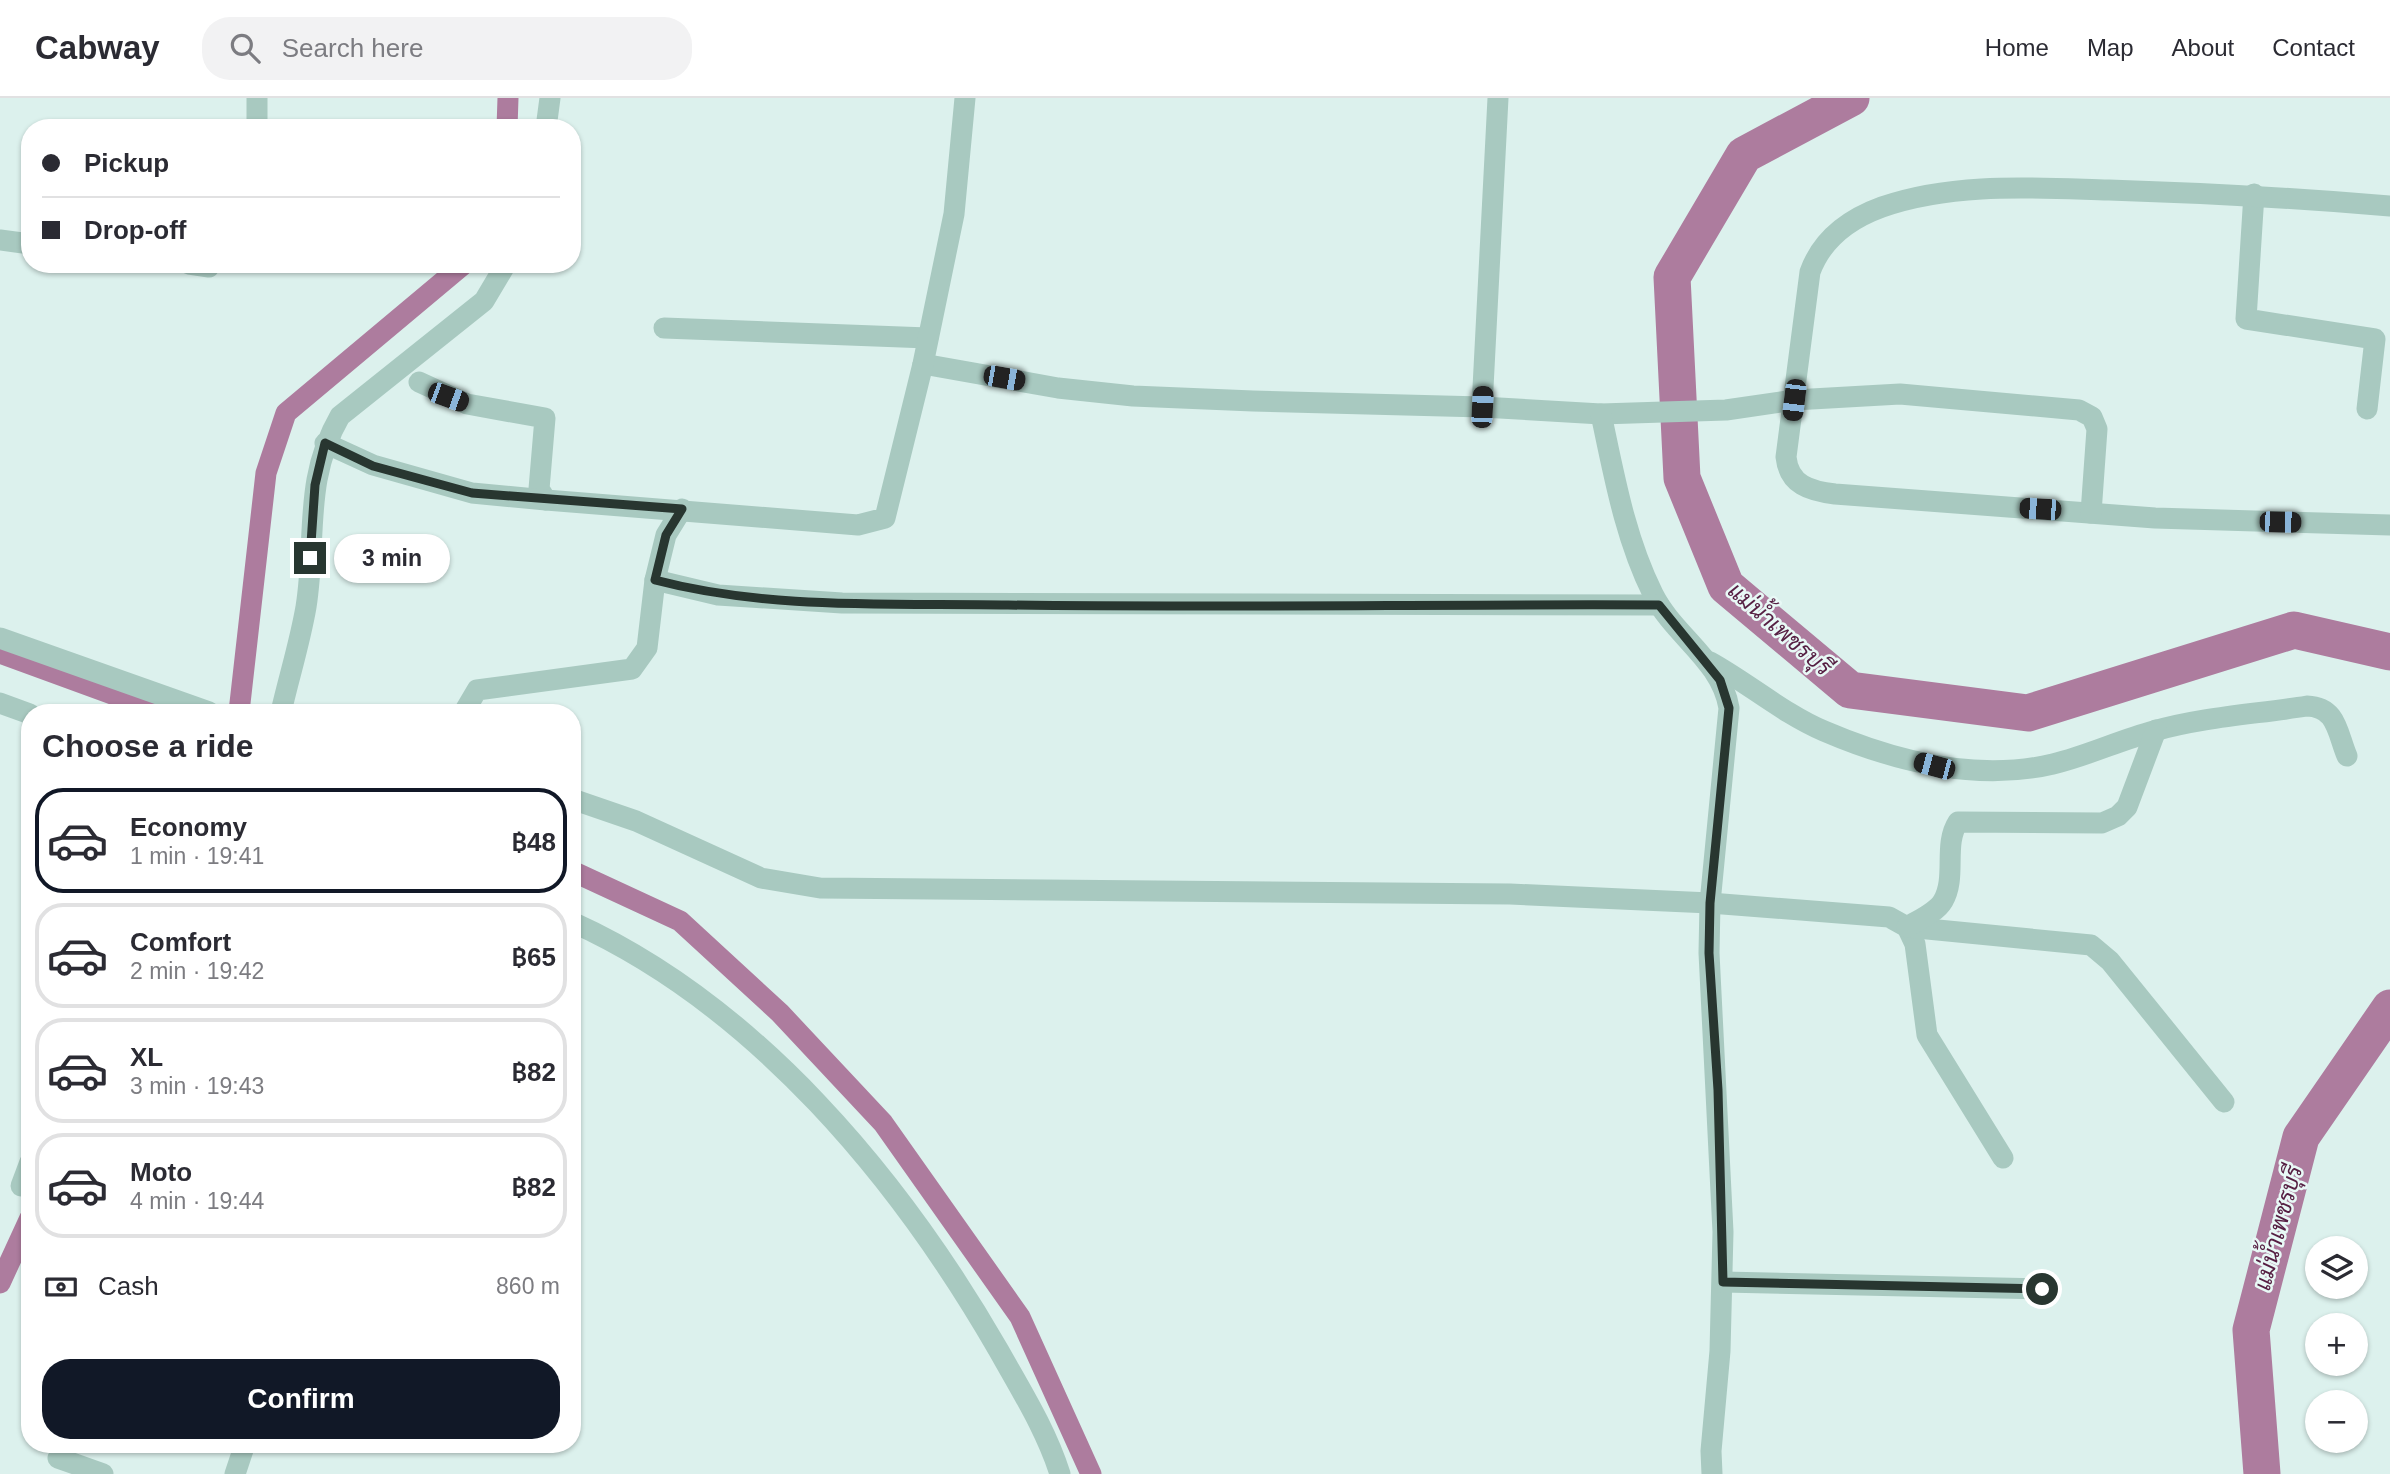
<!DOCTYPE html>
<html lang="en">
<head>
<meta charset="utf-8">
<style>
	body { margin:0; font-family:Arial,Sarabun,sans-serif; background:#f2f2f3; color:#2b2b33; height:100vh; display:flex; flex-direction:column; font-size:26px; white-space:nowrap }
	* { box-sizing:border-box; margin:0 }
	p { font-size:23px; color:#7c7c81 }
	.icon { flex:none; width:38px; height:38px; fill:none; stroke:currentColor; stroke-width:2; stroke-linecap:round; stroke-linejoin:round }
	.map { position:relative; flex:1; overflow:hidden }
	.details { position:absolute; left:21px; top:606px; width:560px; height:749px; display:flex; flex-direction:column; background:#fff; border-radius:28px; box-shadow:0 2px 5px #0004 }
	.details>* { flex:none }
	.banner { position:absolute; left:21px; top:21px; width:560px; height:154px; border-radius:28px; box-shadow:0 2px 5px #0004; display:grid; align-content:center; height:154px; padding:0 21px; background:#fff }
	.fabs { position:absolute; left:2305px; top:1138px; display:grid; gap:14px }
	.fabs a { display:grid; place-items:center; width:63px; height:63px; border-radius:50%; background:#fff; box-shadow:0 2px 5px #0004; font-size:35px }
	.end { position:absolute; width:32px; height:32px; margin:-16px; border:9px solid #283630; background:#fff; box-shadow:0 0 0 4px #fff }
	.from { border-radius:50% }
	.bubble { position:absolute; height:49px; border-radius:24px; background:#fff; box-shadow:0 2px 5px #0004; font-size:23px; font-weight:600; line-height:49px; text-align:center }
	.car { position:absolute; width:21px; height:42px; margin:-21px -10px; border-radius:9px; box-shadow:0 0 5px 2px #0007; background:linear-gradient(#222 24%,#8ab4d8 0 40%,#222 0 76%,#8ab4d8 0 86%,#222 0) }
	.banner b { display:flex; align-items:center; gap:24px; height:66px; font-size:26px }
	.banner b+b { border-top:2px solid #e1e1e2 }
	.banner i { width:18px; height:18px; background:#2b2b33 }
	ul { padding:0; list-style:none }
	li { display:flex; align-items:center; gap:21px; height:105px; margin:0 14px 10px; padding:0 7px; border:4px solid #e1e1e2; border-radius:28px }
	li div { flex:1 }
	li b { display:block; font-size:26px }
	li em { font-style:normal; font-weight:600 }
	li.active { border-color:#111827 }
	li>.icon { width:63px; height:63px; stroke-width:1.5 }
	h2 { padding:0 21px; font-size:32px; line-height:84px }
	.pay { display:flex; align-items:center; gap:18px; height:77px; padding:0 21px; font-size:26px }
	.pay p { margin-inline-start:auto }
	.cta { display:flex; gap:14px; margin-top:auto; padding:14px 21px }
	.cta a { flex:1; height:80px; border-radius:28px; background:#111827; color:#fff; font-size:28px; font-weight:600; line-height:80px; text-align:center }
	header { display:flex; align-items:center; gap:42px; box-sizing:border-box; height:98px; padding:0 35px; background:#fff; border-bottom:2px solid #e1e1e2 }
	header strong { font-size:33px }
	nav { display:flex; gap:38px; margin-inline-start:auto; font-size:24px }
	.search { width:490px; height:63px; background:#f2f2f3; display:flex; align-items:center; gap:18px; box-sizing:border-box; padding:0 24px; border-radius:28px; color:#7c7c81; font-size:26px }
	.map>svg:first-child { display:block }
</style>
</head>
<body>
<header>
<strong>Cabway</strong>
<div class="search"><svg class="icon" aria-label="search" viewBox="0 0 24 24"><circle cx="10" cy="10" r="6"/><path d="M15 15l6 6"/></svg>Search here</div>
<nav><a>Home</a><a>Map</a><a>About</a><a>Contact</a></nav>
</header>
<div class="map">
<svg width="2390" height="1376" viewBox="0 0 2390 1376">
	<rect width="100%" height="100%" fill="#dcf1ed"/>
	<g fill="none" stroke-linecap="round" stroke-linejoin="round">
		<g stroke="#ad7c9e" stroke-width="21">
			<polyline points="507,30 508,0"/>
			<polyline points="0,555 161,614"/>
			<polyline points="239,614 266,375 286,315 464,166"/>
			<polyline points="572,773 680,823 780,915 883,1025 1020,1219 1091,1376"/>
			<polyline points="0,1185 30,1120"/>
		</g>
		<g stroke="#ad7c9e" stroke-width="37">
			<polyline points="1851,0 1744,57 1672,179 1682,380 1726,488 1850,592 2028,615 2294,532 2390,554"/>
			<polyline points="2262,1376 2251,1232 2301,1039 2390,910"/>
		</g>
		<g stroke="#a8c9c0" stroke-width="21">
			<polyline points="257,30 257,0"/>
			<polyline points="546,30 550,0"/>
			<polyline points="2254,96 2246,221 2375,241 2367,311"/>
			<path d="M2390 108C2296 100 2203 95 2109 92 2034 90 1954 84 1882 109 1849 121 1822 141 1810 174L1786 359C1789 387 1810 393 1835 396L2155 420 2390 427"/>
			<polyline points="0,142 30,146"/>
			<polyline points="189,166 209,169 211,166"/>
			<polyline points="664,230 928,240"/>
			<polyline points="923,266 1058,290 1133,298 1253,303 1482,309 1601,316 1726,312 1794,302 1900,296 2079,312 2092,319 2097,331 2091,415"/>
			<polyline points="419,284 467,306 545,320 539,391 546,402 858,427 885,420 923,266 954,116 965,0"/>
			<polyline points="1482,309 1498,0"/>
			<path d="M1601 316C1614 377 1625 440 1653 496 1674 538 1721 562 1729 610L1710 805 1709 855 1723 1134 1720 1253 1711 1353 1712 1376"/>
			<polyline points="325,345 373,367 472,395 546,402"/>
			<polyline points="655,482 718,497 842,505 1659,507"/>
			<polyline points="0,540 209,614"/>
			<path d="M1710 564C1748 585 1784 616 1824 633 1894 663 1977 684 2053 666 2087 658 2120 642 2154 633 2203 619 2257 616 2307 608 2337 609 2337 634 2347 658"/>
			<polyline points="0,605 30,616"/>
			<path d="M281 614C289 579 300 544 306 509 317 440 303 382 340 318L484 203 506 166"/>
			<polyline points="464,614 477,592 632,571 647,550 655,482 666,437 682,411"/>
			<polyline points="572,701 636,723 761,780 820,790 1510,796 1710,805 1889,819 1907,829 1915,846 1927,937 2003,1060"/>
			<path d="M572 824C756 907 900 1081 999 1253 1022 1294 1046 1332 1060 1376"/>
			<polyline points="1907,829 2091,847 2110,863 2224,1004"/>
			<path d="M1907 829C1918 822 1936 815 1943 803 1957 779 1943 747 1958 724L2102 725 2118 718 2127 709 2156 632"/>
			<polyline points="21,1088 30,1064"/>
			<polyline points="1723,1184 2042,1191"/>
			<polyline points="58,1360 103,1376"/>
			<polyline points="235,1376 245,1346"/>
		</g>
	</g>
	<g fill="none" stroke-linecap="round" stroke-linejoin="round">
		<path stroke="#283630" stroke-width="9" d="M310 460 315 387 325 345 373 368 472 395 682 411 666 437 655 482C769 512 891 505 1008 507 1225 510 1442 506 1659 507L1720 582 1729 610 1710 805 1709 855 1718 992 1723 1184 2042 1191"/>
	</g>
	<g text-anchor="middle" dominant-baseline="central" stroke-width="5" stroke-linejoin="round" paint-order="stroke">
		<g font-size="23" font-style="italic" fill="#561f43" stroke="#e8f9f6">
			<text transform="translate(1780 531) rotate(41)">แม่น้ำเพชรบุรี</text>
			<text transform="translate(2278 1130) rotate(-75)">แม่น้ำเพชรบุรี</text>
		</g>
	</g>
</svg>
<div class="fabs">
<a><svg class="icon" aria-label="layers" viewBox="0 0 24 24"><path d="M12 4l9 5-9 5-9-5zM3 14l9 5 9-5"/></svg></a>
<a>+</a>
<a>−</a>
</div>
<i class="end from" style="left:2042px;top:1191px"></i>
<i class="end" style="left:310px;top:460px"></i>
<div class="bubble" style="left:334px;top:436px;width:116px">3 min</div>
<i class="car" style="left:1004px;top:280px;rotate:100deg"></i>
<i class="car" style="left:448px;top:299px;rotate:110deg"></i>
<i class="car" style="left:1794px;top:302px;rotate:187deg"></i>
<i class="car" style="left:1482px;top:309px;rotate:3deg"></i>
<i class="car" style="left:2040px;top:411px;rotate:274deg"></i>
<i class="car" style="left:2280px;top:424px;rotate:91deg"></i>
<i class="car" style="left:1934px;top:668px;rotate:285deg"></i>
<div class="banner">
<b><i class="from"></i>Pickup</b>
<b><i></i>Drop-off</b>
</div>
<section class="details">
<h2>Choose a ride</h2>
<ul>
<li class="active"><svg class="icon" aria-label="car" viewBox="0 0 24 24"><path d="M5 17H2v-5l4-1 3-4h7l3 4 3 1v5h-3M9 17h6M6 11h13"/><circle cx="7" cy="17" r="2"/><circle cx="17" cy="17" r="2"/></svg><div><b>Economy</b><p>1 min · 19:41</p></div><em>฿48</em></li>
<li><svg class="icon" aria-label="car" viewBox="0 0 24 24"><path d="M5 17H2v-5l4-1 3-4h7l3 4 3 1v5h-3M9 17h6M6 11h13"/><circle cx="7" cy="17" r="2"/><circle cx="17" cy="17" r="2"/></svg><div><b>Comfort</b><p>2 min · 19:42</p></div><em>฿65</em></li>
<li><svg class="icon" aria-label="car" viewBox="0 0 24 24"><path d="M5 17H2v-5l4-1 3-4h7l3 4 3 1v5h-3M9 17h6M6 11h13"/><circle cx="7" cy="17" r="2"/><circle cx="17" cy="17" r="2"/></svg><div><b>XL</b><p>3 min · 19:43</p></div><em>฿82</em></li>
<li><svg class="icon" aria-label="car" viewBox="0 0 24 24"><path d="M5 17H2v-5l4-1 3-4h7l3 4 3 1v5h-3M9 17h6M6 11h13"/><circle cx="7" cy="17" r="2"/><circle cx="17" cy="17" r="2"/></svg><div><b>Moto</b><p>4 min · 19:44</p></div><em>฿82</em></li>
</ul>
<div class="pay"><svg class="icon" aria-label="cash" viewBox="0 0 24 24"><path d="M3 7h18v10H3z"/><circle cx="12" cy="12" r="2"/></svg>Cash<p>860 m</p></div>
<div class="cta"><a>Confirm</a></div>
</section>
</div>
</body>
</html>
